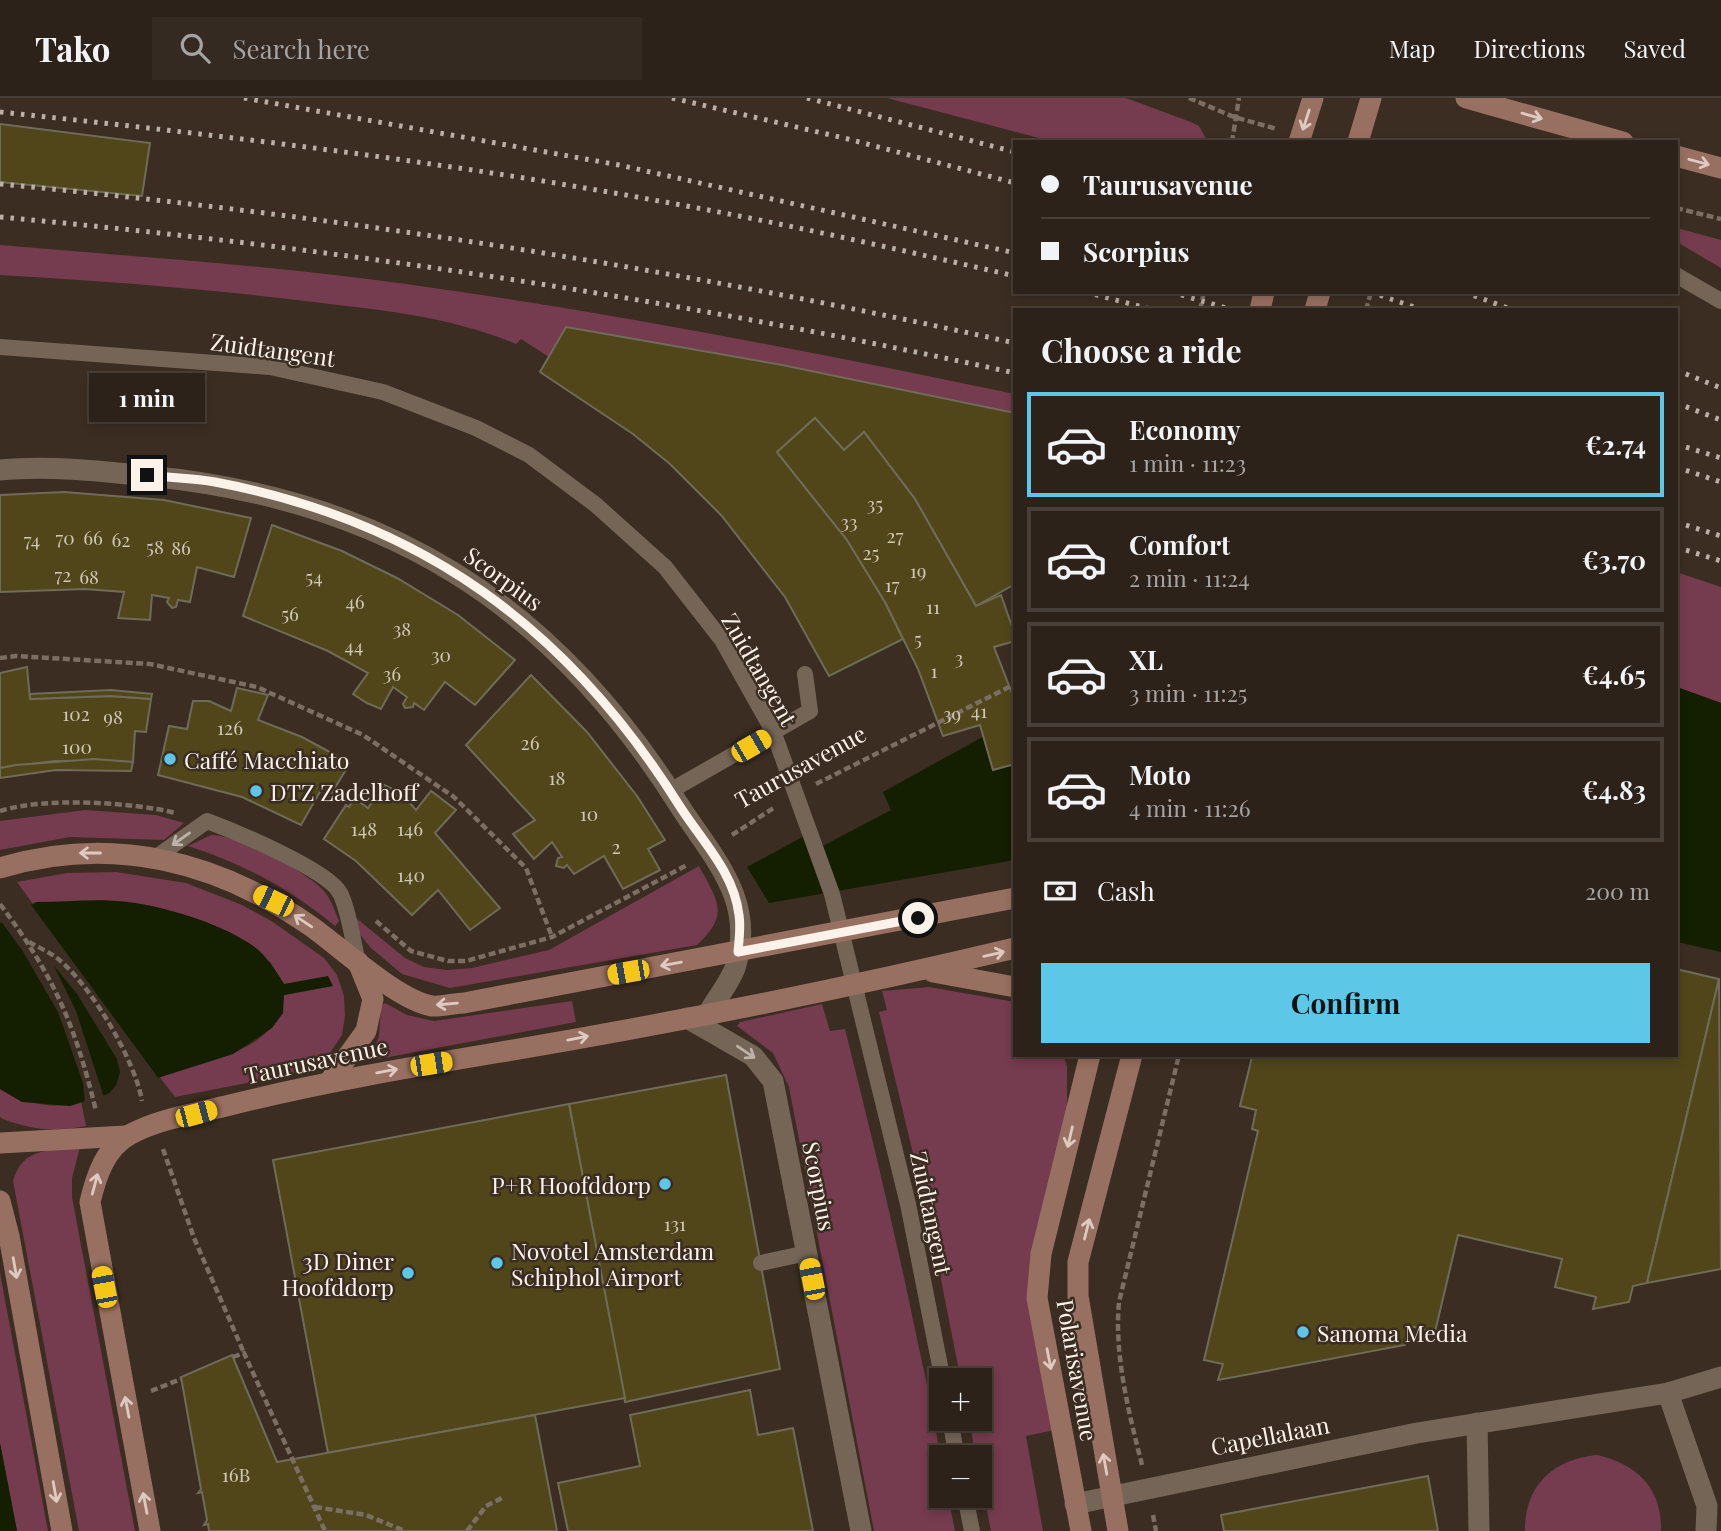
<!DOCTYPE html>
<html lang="en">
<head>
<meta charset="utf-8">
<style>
	body { margin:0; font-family:"Playfair Display",serif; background:#342a22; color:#f1f3f6; height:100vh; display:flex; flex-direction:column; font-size:26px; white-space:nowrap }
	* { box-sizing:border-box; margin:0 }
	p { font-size:23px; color:#a6a4a2 }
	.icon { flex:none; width:38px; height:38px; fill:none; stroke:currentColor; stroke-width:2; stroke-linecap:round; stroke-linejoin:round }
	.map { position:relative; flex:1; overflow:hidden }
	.sheet { position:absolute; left:1013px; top:210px; width:665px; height:749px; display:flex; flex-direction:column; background:#2c2219; border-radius:0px; box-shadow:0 4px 10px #0003,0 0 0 2px #483f38 }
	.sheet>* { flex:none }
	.hud { position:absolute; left:1013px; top:42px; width:665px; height:154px; border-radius:0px; box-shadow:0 4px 10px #0003,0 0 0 2px #483f38; display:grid; align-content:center; height:154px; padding:0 28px; background:#2c2219 }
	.fabs { position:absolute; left:929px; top:1270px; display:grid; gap:14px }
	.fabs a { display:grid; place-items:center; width:63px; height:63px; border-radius:0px; background:#2c2219; box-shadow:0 4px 10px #0003,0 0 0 2px #483f38; font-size:35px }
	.end { position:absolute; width:32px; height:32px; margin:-16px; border:9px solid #fbf2ea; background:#111; box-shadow:0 0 0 4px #111 }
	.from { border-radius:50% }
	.bubble { position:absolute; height:49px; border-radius:0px; background:#2c2219; box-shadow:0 4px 10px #0003,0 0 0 2px #483f38; font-size:23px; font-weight:700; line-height:49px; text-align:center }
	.car { position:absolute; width:21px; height:42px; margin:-21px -10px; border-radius:9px; box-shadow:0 0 5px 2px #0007; background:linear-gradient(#f5c518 24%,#345 0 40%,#f5c518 0 76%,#345 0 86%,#f5c518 0) }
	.hud b { display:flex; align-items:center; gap:24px; height:66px; font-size:26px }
	.hud b+b { border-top:2px solid #483f38 }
	.hud i { width:18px; height:18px; background:#f1f3f6 }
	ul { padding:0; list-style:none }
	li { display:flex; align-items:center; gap:21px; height:105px; margin:0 14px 10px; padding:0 14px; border:4px solid #483f38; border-radius:0px }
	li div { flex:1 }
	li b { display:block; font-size:26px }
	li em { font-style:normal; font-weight:700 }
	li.current { border-color:#5cc7e7 }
	li>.icon { width:63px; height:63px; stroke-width:1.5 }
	h2 { padding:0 28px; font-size:32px; line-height:84px }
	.pay { display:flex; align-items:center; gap:18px; height:77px; padding:0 28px; font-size:26px }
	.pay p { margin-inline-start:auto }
	.cta { display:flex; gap:14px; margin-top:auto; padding:14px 28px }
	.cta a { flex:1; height:80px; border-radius:0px; background:#5cc7e7; color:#111; font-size:28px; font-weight:700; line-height:80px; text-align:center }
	header { display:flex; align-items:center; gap:42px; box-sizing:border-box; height:98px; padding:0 35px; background:#2c2219; border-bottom:2px solid #483f38 }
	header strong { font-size:33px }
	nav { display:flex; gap:38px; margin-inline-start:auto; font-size:24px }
	.search { width:490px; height:63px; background:#342a22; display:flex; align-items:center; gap:18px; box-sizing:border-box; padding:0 24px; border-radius:0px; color:#a6a4a2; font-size:26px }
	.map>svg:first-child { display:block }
</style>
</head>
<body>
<header>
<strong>Tako</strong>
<div class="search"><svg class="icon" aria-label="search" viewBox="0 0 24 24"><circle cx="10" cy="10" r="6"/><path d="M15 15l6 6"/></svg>Search here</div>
<nav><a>Map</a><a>Directions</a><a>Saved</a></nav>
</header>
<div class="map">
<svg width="1721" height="1433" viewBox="0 0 1721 1433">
	<rect width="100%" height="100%" fill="#3b2d21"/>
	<g fill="#753b4e">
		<polygon points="887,0 1126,0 1191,24 1199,28 1208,44 1054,44"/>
		<polygon points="1677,130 1721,142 1721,170 1677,144"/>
		<path d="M0 147C135 159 272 167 406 186 610 214 813 254 1015 296V315L782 267 566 229 549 259 521 241 516 246C452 219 382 212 313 204 209 191 105 183 0 177Z"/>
		<polygon points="1676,474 1721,489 1721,605 1677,589"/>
		<polygon points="85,712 156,717 184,725 164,742 70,739 0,752 0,723"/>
		<path d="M211 737C237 736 305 773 324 793 331 801 335 813 339 823L335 828C290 791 244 766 188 748Z"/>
		<path d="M699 768C718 803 730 817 697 847L450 890 402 876 371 850 357 833 355 819 405 860 424 869 447 872 472 870 549 852Z"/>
		<path d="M116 774 186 785 242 807 273 824 324 860 337 877 344 898 345 918 342 937 330 955 313 972 175 999 158 977C203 964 280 954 284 897L332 888 284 886 270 864 127 804 33 806 17 784 67 775Z"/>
		<polygon points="929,889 1015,904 1015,957 1063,957 1067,968 1067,1016 1032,1164 1055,1332 1026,1338 1043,1433 991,1433 980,1378 980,1360 976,1360 969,1321 980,1321 980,1283 961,1283 930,1126 879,914 887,912 882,893"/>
		<polygon points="572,903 576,924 373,962 371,959 379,938 381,908 385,905 407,917 434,923"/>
		<path d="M822 906 830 933 845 931C870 1030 894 1130 915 1231 926 1286 942 1341 942 1398H948L955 1433H874L789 989 773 955 737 928 740 924Z"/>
		<path d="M0 991C24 1005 55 1013 81 1003L86 1028C56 1034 31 1032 3 1021L0 1019Z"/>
		<path d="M80 1049 72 1080V1099L135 1433H79L13 1083C23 1048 49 1054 80 1049Z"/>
		<polygon points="0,1175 48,1433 17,1433 0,1345"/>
		<path d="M1597 1357C1637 1366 1662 1390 1661 1433H1525C1524 1388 1553 1361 1597 1357Z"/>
	</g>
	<g fill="#131f00">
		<polygon points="1677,589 1721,605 1721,854 1677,844"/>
		<polygon points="1015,621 1015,762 769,805 747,769 808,736 817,751 891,712 883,694"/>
		<path d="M36 804C66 804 98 800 128 804 166 809 216 824 249 845 265 855 274 870 284 886L328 878 333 888 284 897 283 915 272 930 233 956 70 1008 22 1004 0 991V825Z"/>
		<polygon points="0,1345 17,1433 0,1433"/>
	</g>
	<polygon fill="#3b2d21" points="29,804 159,981 107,998 116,987 120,974 117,961 77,896 54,868 76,913 104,999 85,1006 83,985 58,914 22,852 0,822"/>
	<g fill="#51461a" stroke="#706b59" stroke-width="2">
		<polygon points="0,26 150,45 142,98 0,84"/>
		<polygon points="566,229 782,267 1015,315 1015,486 976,508 915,401 864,334 844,352 815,320 777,354 847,442 885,504 903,541 829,578 785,499 721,417 670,366 633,336 540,274"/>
		<polygon points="815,320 844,352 864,334 915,401 976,508 1001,497 1015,537 1015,543 994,549 1015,603 1015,666 993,672 980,627 943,638 918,571 885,504 847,442 777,354"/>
		<polygon points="64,394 164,402 251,420 234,479 197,469 190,504 178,502 176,509 172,510 167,504 169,500 152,497 150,522 118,520 124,494 85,491 0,494 0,397"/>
		<polygon points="272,427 342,453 397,480 458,517 515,562 475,607 445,584 424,612 414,605 413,609 405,610 403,606 407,599 393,589 381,611 367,605 353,596 368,575 328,553 243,518"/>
		<polygon points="27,569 30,601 111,598 151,601 146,634 135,633 133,664 55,663 0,670 0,575"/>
		<polygon points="531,577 587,634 637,698 665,742 648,751 660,772 623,791 604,758 574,776 567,767 564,770 556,768 558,760 562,759 552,744 534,761 513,736 535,722 466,647"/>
		<polygon points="237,590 268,597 258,622 302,639 350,665 330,698 321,692 301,727 242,699 158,677 169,628 187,631 193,603 209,603 231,613"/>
		<polygon points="111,592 152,596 151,601 111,598 30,601 30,596"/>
		<polygon points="94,661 133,664 131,673 56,672 0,680 0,670 16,667"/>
		<polygon points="384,687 401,695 416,712 431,693 456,712 435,735 500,810 470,832 438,792 412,817 356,763 324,741 346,707 349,709 354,700 368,710"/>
		<polygon points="1676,871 1719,881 1647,1185 1633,1188 1629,1204 1593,1211 1596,1199 1555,1189 1562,1161 1458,1137 1435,1234 1410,1228 1405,1247 1218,1282 1223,1266 1204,1262 1258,1033 1252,1031 1256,1012 1240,1008 1252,959 1245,957 1676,957"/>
		<polygon points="1719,881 1721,1171 1647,1185"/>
		<polygon points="726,977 780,1271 625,1304 569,1006"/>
		<polygon points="569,1006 625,1300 328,1355 273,1062"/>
		<polygon points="232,1257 277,1364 535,1317 557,1433 209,1433 208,1426 204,1427 207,1422 202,1394 198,1395 201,1391 181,1279"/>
		<polygon points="750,1292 758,1337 793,1330 813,1433 568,1433 558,1385 640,1368 630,1317"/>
		<polygon points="1428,1378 1438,1433 1224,1433 1221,1417"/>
	</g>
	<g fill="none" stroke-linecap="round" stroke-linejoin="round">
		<g stroke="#7b6f64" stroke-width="4.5" stroke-dasharray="7 3.5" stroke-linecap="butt">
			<polyline points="1189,0 1234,19 1277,31"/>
			<polyline points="1232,44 1239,0"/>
			<polyline points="1676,110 1721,121"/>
			<polyline points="1200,212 1204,194"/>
			<polyline points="1366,212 1371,194"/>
			<polyline points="0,560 16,558 150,566 257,589 363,637 454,699 526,770 552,839"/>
			<polyline points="816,686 1015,586"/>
			<path d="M0 713C45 699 130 704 176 715"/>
			<polyline points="732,737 775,709"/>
			<path d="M0 806C54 878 75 926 96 1013"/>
			<polyline points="376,823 411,853 448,863 466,863 552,839 687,767"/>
			<path d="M29 844C38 849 49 854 57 860 91 887 135 962 142 1003"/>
			<polyline points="163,1051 194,1140 244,1255"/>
			<polyline points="233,1259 244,1255 325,1433"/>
			<polyline points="151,1293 181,1281"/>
			<path d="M1142 1367C1129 1315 1114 1258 1119 1204L1179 957"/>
			<polyline points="315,1409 366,1417 405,1433"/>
			<polyline points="1153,1417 1156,1433"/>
			<polyline points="467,1433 486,1408 504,1399"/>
		</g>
		<g stroke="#746557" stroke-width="16">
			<polyline points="1676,177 1721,203"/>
			<polyline points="0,249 270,269 383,294 476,330 529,357 596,407 665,469 722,542 773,633 832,796 908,1106 943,1283"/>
			<polyline points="670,693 810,613 805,576"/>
			<path d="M155 760 207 723C234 733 328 772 340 795 349 812 353 845 358 864"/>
			<polyline points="761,1165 807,1155"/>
			<polyline points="950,1321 957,1360"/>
			<polyline points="965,1398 972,1433"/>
		</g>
		<g stroke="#746557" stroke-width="21">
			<path d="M0 372C47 367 101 373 148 378 386 401 552 505 679 707 712 759 757 802 735 870 729 886 716 901 708 916"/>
			<polyline points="687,920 753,958 773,983 861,1433"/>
			<polyline points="1668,1295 1707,1408 1706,1433"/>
			<polyline points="1477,1325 1479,1433"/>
			<polyline points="1075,1406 1417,1335 1668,1295 1721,1279"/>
		</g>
		<g stroke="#987061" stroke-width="21">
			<polyline points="1466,0 1623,44"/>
			<polyline points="1299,44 1313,0"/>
			<polyline points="1358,44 1371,0"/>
			<polyline points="1676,58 1721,70"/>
			<polyline points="1260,212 1264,194"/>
			<polyline points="1315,212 1320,194"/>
			<path d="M0 770C112 736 218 763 312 829 341 850 399 903 432 908 442 909 455 905 464 905L1015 800"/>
			<polyline points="933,874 1015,889"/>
			<polyline points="330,983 366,933 373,901 358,864"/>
			<polyline points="0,1045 126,1038"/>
			<polyline points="0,1103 9,1138 62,1433"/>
			<path d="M150 1433 90 1104C96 1079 105 1050 129 1037 158 1021 197 1015 230 1007 318 985 406 970 495 955 669 926 843 891 1015 850"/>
			<polyline points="1081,1433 1037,1200 1041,1156 1090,957"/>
			<polyline points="1118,1433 1078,1198 1078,1164 1132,957"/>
		</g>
		<g stroke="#bbb0a7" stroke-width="5" stroke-dasharray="3.5 7" stroke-linecap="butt">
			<polyline points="244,0 619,67 1015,155"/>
			<polyline points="672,0 848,41 1015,85"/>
			<polyline points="807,0 1015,54"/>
			<path d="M0 14C221 37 440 63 659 103 778 124 897 151 1015 178"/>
			<path d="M0 86C342 118 680 171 1015 245"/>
			<path d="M0 119C341 150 680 202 1015 275"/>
			<polyline points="1085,194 1154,212"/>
			<polyline points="1171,194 1233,212"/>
			<polyline points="1370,194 1423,212"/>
			<polyline points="1464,194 1513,212"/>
			<polyline points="1676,272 1721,290"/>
			<polyline points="1676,305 1721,322"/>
			<polyline points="1676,346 1721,360"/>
			<polyline points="1676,369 1721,384"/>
			<polyline points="1676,424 1721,438"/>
			<polyline points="1676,449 1721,463"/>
		</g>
	</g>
	<defs><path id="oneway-shaft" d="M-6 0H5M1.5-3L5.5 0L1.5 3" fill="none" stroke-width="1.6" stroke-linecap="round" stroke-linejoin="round" transform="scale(1.75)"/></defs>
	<g stroke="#ddcbc1">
		<use href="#oneway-shaft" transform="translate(1532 18) rotate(16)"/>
		<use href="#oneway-shaft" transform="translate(1306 22) rotate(108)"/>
		<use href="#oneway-shaft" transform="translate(1699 64) rotate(15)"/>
		<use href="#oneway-shaft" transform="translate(90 755) rotate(-180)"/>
		<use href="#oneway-shaft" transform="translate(303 823) rotate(-146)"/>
		<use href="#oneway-shaft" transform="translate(994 856) rotate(-13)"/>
		<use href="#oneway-shaft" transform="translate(671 866) rotate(170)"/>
		<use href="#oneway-shaft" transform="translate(447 906) rotate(175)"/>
		<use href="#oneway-shaft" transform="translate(578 940) rotate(-11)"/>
		<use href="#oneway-shaft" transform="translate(387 973) rotate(-10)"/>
		<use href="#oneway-shaft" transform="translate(1070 1039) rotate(103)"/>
		<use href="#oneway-shaft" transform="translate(95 1086) rotate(-75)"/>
		<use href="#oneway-shaft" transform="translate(1087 1131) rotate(-76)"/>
		<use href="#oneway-shaft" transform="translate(15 1170) rotate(80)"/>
		<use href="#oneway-shaft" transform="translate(1049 1261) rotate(79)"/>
		<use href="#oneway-shaft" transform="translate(127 1309) rotate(-101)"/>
		<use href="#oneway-shaft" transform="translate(1105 1366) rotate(-100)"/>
		<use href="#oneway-shaft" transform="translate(55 1394) rotate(80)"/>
		<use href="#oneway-shaft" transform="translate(145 1405) rotate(-101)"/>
	</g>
	<g stroke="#beb3a8">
		<use href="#oneway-shaft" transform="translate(181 741) rotate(145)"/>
		<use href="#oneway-shaft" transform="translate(746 954) rotate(34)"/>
	</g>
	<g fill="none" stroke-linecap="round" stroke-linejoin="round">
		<path stroke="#fbf2ea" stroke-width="9" d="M147 377C169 380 193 380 215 384 422 423 568 530 679 707 701 742 734 774 739 817 741 829 739 842 738 854L918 820"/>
	</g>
	<g fill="#5cc7e7" stroke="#3b2d21" stroke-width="2.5">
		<circle cx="170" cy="661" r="7"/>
		<circle cx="256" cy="693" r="7"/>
		<circle cx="665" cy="1086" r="7"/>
		<circle cx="497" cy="1165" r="7"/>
		<circle cx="408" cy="1175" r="7"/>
		<circle cx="1303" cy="1234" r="7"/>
	</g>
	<g text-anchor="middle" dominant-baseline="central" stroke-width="5" stroke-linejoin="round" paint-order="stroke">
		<g font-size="19" fill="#d0c7b6">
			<text x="875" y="405">35</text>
			<text x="849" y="423">33</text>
			<text x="895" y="437">27</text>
			<text x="65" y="439">70</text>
			<text x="93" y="439">66</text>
			<text x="32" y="441">74</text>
			<text x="121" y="441">62</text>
			<text x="155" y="448">58</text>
			<text x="181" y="449">86</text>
			<text x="871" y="454">25</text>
			<text x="918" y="472">19</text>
			<text x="63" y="476">72</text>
			<text x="89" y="478">68</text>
			<text x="314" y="478">54</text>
			<text x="892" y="486">17</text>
			<text x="355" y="503">46</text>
			<text x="933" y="508">11</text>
			<text x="290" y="515">56</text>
			<text x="402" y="530">38</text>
			<text x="918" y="540">5</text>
			<text x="354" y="547">44</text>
			<text x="441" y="556">30</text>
			<text x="959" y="559">3</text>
			<text x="934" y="572">1</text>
			<text x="392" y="575">36</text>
			<text x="979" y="612">41</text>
			<text x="76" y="615">102</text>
			<text x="952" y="615">39</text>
			<text x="113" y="618">98</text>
			<text x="230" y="629">126</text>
			<text x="530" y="644">26</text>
			<text x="77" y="648">100</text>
			<text x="557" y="679">18</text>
			<text x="589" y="715">10</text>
			<text x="364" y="730">148</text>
			<text x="410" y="730">146</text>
			<text x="616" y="748">2</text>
			<text x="411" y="776">140</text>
			<text x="675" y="1125">131</text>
			<text x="236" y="1376">16B</text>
		</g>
		<g font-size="23" fill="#fbf2ea" stroke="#3b2d21">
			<text transform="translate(273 251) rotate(8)">Zuidtangent</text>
			<text transform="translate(504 480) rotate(36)">Scorpius</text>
			<text transform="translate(760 571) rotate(60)">Zuidtangent</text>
			<text transform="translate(800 668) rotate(-29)">Taurusavenue</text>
			<text transform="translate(316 962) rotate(-12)">Taurusavenue</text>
			<text transform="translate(820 1088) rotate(79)">Scorpius</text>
			<text transform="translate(932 1115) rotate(78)">Zuidtangent</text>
			<text transform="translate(1078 1272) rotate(80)">Polarisavenue</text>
			<text transform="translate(1270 1337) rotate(-11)">Capellalaan</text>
		</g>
		<g font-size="23" fill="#fbf2ea" stroke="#3b2d21" text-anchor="start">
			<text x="184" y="661">Caffé Macchiato</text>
			<text x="270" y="693">DTZ Zadelhoff</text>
			<text x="651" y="1086" text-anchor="end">P+R Hoofddorp</text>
			<text x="511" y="1152">Novotel Amsterdam<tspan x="511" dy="26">Schiphol Airport</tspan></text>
			<text x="394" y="1162" text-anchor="end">3D Diner<tspan x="394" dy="26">Hoofddorp</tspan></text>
			<text x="1317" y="1234">Sanoma Media</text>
		</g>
	</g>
</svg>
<div class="fabs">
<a>+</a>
<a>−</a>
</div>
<i class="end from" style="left:918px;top:820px"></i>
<i class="end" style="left:147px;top:377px"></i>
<div class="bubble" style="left:89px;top:275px;width:116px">1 min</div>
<i class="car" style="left:751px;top:648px;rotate:60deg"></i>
<i class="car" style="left:273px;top:803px;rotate:296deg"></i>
<i class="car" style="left:628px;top:874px;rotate:260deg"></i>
<i class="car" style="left:431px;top:966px;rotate:81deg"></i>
<i class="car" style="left:196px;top:1016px;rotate:75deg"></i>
<i class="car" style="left:812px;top:1181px;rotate:349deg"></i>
<i class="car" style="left:104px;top:1189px;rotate:349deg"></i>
<div class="hud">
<b><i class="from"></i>Taurusavenue</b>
<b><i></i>Scorpius</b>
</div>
<section class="sheet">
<h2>Choose a ride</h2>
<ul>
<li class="current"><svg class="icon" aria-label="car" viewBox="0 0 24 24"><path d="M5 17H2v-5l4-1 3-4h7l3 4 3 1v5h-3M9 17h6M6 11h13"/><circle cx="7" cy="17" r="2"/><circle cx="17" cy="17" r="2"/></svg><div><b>Economy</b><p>1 min · 11:23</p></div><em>€2.74</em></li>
<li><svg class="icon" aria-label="car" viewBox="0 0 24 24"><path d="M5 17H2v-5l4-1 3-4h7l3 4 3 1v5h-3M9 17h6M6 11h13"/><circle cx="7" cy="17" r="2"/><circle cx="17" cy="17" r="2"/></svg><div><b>Comfort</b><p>2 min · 11:24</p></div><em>€3.70</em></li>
<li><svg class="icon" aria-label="car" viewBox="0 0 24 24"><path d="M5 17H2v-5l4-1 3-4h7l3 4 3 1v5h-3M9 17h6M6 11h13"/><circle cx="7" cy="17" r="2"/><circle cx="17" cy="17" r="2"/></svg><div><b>XL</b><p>3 min · 11:25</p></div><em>€4.65</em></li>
<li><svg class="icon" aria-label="car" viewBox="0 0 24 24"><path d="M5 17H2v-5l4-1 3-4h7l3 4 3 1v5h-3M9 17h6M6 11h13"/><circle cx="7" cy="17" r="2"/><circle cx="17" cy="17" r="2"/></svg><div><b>Moto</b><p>4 min · 11:26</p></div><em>€4.83</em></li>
</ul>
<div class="pay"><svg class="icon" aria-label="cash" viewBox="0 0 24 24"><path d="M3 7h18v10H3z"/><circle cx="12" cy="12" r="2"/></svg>Cash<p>200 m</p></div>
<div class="cta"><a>Confirm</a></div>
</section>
</div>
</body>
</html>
